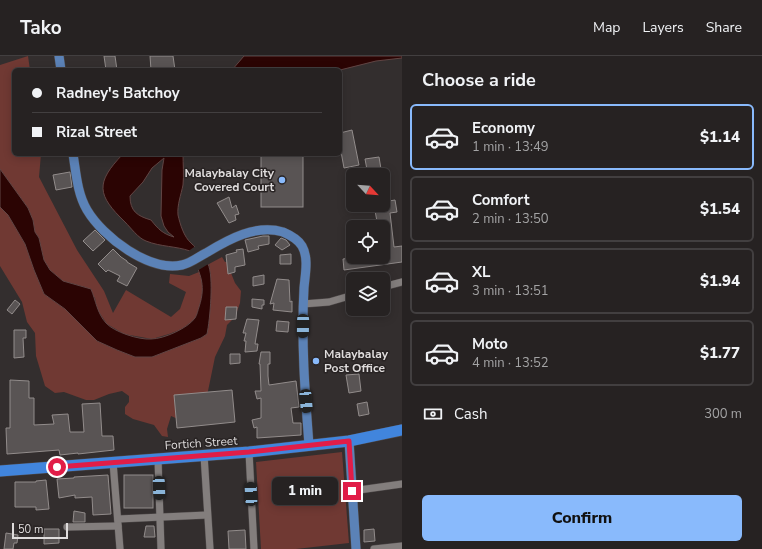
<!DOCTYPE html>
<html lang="en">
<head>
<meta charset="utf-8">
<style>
	body { margin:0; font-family:"Nunito Sans",sans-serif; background:#322f2f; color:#f1f3f6; height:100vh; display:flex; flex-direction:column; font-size:15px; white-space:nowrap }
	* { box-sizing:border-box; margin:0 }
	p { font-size:13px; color:#a4a4a5 }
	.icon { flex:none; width:22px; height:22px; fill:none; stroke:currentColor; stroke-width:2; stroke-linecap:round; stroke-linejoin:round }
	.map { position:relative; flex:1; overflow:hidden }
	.sheet { display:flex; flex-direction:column; background:#262222; width:360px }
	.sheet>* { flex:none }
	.banner { position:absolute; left:12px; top:12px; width:330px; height:88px; border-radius:6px; box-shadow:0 2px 10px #0003,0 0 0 1px #423f40; display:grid; align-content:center; height:88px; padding:0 20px; background:#262222 }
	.needle { width:26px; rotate:116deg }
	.tools { position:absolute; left:346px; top:112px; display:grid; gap:8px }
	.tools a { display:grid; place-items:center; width:44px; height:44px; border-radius:6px; background:#262222; box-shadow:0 2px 10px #0003,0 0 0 1px #423f40; font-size:20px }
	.scale { position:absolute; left:12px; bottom:10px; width:56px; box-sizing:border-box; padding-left:4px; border:2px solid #dfdcdc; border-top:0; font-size:11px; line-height:14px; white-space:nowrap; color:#dfdcdc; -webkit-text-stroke:3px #292424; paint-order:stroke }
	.end { position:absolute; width:18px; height:18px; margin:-9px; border:5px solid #e11d48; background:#fff; box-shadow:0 0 0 2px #fff }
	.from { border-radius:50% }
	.bubble { position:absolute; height:28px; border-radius:6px; background:#262222; box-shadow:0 2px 10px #0003,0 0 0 1px #423f40; font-size:13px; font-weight:800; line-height:28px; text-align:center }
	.car { position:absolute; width:12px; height:24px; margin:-12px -6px; border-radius:5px; box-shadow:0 0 3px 1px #0007; background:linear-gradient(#222 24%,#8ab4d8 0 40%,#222 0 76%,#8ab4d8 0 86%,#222 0) }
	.banner b { display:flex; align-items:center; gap:14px; height:38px; font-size:15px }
	.banner b+b { border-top:1px solid #423f40 }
	.banner i { width:10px; height:10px; background:#f1f3f6 }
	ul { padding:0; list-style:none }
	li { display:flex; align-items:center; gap:12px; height:66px; margin:0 8px 6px; padding:0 12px; border:2px solid #423f40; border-radius:6px }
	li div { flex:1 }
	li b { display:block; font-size:15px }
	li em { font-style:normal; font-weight:800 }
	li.selected { border-color:#89bafc }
	li>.icon { width:36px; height:36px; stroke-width:1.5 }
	h2 { padding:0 20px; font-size:18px; line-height:48px }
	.pay { display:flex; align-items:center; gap:10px; height:44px; padding:0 20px; font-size:15px }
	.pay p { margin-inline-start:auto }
	.primary-button { display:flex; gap:8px; margin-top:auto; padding:8px 20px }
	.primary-button a { flex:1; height:46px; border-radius:6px; background:#89bafc; color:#111; font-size:16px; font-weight:800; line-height:46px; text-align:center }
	header { display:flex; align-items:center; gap:24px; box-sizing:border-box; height:56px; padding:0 20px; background:#262222; border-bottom:1px solid #423f40 }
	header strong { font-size:19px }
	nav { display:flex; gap:22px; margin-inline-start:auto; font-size:14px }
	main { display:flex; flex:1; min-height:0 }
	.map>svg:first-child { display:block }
</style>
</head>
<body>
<header>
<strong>Tako</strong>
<nav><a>Map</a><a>Layers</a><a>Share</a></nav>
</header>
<main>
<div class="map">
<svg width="402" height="493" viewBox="0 0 402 493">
	<rect width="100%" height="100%" fill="#332e2e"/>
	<g fill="#703933">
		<polygon points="28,0 30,14 14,14 14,98 41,98 39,121 77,194 104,235 113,257 126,234 171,261 180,253 186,236 169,227 170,218 189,220 199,216 202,222 202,242 196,262 182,273 169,278 152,283 124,278 107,268 97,253 95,242 85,231 63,225 50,214 44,204 39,182 35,176 33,164 28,152 0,113 0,9"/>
		<path d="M0 151 8 159 25 188 34 214 44 238 65 253 97 285 117 294 135 301H152L201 282 207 278C209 270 209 264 209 256 210 240 212 224 209 208L222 201 225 206H230L231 217 235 227 241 235 240 247 235 261 227 269 225 280 215 301 208 335 205 342 178 363 171 360 167 373 168 381 162 380 154 369 133 363 125 358V351L129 346V340L122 335 109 338 94 344H86L64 336 55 337 45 330 36 300 35 277 27 266 22 246 0 210Z"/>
		<polygon points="342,396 349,487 296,493 261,493 256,406"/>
	</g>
	<g fill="#2b0403" stroke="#614544" fill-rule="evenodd">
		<polygon points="244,0 402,0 402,2 376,5 340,14 232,14"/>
		<path d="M123 98H183C183 108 184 119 183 129 181 139 177 149 178 159 180 168 184 181 191 187 197 193 204 199 208 208 214 220 210 264 207 278L201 282 152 301H135L117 294 97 285 65 253 44 238 34 214 25 188 8 159 0 151V113L28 152 33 164 35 176 39 182 44 204 50 214 63 225 91 233C96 245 97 257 106 267 114 276 139 284 151 283 164 283 188 272 195 262 197 259 198 254 199 251 207 227 199 216 190 195 176 190 161 191 146 185 138 182 131 172 125 166 97 139 95 127 123 98ZM164 102 162 114 161 160 164 170 168 176 174 181C163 178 158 173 151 164 137 160 130 155 130 140L143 126 152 112Z"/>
	</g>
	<polygon fill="#332e2e" points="197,189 210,207 197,215 189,196 187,196"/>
	<g fill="#595454" stroke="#928c8b">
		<polygon points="104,0 115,0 117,14 106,14"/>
		<polygon points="150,0 173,0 175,14 151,14"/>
		<polygon points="352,74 359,109 344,112 340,90 340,77"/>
		<rect x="261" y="98" width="42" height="53"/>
		<polygon points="379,101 382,119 368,119 365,103"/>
		<polygon points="70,116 72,131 56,134 53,119"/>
		<polygon points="229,141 232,152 236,149 239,158 235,159 236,164 229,167 217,147"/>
		<polygon points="395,144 397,156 390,157 394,191 402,190 402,206 344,214 343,203 357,201 383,201 383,171 378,171 374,149 383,149 383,146"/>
		<polygon points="95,174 105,184 93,195 83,185"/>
		<polygon points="263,180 269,180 269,188 258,190 259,193 248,196 245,184"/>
		<polygon points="281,182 286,184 290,189 282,194 275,189"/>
		<polygon points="113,193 121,201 127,205 127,206 137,212 127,230 117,225 120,220 108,214 106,216 98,208"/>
		<polygon points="243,193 245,209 235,211 235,216 228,218 226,199 237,196 236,194"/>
		<polygon points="291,198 291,208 280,208 280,199"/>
		<polygon points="264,219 264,228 253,230 253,221"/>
		<polygon points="277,223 289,224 290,246 292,245 292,256 273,254 274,247 270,248"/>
		<polygon points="252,243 264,244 264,249 262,249 262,253 252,251"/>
		<polygon points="15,244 20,248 12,258 7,254"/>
		<polygon points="226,251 237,251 236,263 225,264"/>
		<polygon points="247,263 259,264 255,288 258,288 257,295 245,296 246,285 244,285 246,277 243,277"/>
		<polygon points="277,265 289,266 288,276 276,275"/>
		<polygon points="14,274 26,274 26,282 23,282 24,301 14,302"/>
		<polygon points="261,296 270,296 270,308 268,308 268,320 269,329 296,325 299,351 291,352 293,367 301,367 301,379 257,382 257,371 254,372 252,364 261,362 261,342 257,343 255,335 261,335 260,308 259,308"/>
		<polygon points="230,298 240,298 240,307 230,308"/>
		<polygon points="359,318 361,335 349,337 346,319"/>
		<polygon points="10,324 29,325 29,342 34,342 34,369 54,368 52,359 68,358 70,376 84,376 82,348 100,347 102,380 113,380 114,394 78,398 78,397 60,399 59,394 7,398 6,372 10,372"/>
		<polygon points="232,334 235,366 177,372 174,339"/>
		<polygon points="367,346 369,358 359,360 357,348"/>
		<polygon points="108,419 111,458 93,459 92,441 75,442 75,439 59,442 57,423 74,422 74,421"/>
		<rect x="124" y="419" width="29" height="33"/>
		<polygon points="46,424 49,453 36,454 36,451 15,451 15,426 36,426 36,425"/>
		<polygon points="74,455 85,457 85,466 73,466"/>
		<polygon points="146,470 154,470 155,481 144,481"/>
		<polygon points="44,473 59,473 59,487 44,488"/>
		<polygon points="374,473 375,485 364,486 364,474"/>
		<polygon points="245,474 246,493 229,493 228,475"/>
		<polygon points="6,477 18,479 17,487 14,487 13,493 4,493"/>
	</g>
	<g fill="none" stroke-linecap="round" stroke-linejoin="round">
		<g stroke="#4e4949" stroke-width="8">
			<g id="minor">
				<polyline points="383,231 402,226"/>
				<polyline points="303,248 329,246 353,239"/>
				<polyline points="249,396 254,493"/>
				<polyline points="204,399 210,493"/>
				<polyline points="158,403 161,493"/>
				<polyline points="113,406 120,493"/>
				<polyline points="352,435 402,428"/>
				<polyline points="118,463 207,459"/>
				<polyline points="67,471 118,470"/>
				<polyline points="374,493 402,490"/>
			</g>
		</g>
		<g stroke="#4e4949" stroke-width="10">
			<g id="major">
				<polyline points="59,0 61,14"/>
				<path d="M73 98C76 116 77 137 87 154 103 181 149 216 182 209 191 207 198 201 206 197 229 183 256 168 283 176 290 179 298 183 302 190 309 202 305 219 304 232 301 285 305 337 309 389"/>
				<polyline points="349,385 356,493"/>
			</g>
		</g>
		<g stroke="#4e4949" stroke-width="12">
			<polyline id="highway" points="0,415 249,396 349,385 402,374"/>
		</g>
		<use href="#minor" stroke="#837e7d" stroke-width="7"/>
		<use href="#major" stroke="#5b82b7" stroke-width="9"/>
		<use href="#highway" stroke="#4185dd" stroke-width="11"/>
	</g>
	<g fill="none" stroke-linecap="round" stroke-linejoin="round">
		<polyline stroke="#e11d48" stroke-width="5" points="57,411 249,396 349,385 352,435"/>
	</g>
	<g fill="#89bafc" stroke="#292424" stroke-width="1.5">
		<circle cx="282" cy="124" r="4"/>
		<circle cx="316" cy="305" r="4"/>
	</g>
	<g text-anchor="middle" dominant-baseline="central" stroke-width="3" stroke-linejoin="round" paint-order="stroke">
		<g font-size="12" font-weight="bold" fill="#dfdcdc" stroke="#292424" text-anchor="end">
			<text x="274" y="117">Malaybalay City<tspan x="274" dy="14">Covered Court</tspan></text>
			<text x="324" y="298" text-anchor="start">Malaybalay<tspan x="324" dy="14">Post Office</tspan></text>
		</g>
		<g font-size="12" fill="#dfdcdc" stroke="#292424">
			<text transform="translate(201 387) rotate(-4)">Fortich Street</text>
		</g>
	</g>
</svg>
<div class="tools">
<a><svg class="needle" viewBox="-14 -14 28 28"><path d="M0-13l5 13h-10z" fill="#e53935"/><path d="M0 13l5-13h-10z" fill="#a4a4a5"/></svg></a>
<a><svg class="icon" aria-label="locate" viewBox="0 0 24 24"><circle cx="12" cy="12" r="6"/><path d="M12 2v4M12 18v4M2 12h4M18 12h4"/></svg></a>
<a><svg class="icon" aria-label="layers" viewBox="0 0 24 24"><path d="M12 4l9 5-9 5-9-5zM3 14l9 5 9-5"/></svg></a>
</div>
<div class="scale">50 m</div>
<i class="end from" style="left:57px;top:411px"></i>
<i class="end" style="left:352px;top:435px"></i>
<div class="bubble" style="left:272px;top:421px;width:66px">1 min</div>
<i class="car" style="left:303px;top:270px;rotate:181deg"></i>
<i class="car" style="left:306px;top:345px;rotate:175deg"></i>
<i class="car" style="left:159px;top:432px;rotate:178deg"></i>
<i class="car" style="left:251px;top:438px;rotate:357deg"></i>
<div class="banner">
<b><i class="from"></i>Radney's Batchoy</b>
<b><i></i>Rizal Street</b>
</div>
</div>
<section class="sheet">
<h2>Choose a ride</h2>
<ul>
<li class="selected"><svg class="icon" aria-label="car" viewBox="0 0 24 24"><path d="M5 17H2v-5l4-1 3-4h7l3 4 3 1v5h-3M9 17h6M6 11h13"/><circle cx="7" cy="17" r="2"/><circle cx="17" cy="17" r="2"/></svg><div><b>Economy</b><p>1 min · 13:49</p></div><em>$1.14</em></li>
<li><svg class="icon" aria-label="car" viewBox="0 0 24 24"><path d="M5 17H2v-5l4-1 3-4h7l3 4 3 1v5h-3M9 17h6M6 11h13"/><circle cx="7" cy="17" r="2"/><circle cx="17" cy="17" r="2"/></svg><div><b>Comfort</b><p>2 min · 13:50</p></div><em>$1.54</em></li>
<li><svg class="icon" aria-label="car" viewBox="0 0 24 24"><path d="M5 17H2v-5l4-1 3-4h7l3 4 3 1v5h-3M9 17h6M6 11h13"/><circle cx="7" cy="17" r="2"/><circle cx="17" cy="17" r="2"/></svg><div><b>XL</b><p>3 min · 13:51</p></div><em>$1.94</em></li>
<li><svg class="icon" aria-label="car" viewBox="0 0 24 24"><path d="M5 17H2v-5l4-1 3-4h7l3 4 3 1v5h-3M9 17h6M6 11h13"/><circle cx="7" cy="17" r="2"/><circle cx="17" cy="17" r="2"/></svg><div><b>Moto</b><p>4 min · 13:52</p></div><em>$1.77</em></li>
</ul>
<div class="pay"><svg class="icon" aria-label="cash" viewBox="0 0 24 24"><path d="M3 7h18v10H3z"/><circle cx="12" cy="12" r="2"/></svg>Cash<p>300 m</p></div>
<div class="primary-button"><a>Confirm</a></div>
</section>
</main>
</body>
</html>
